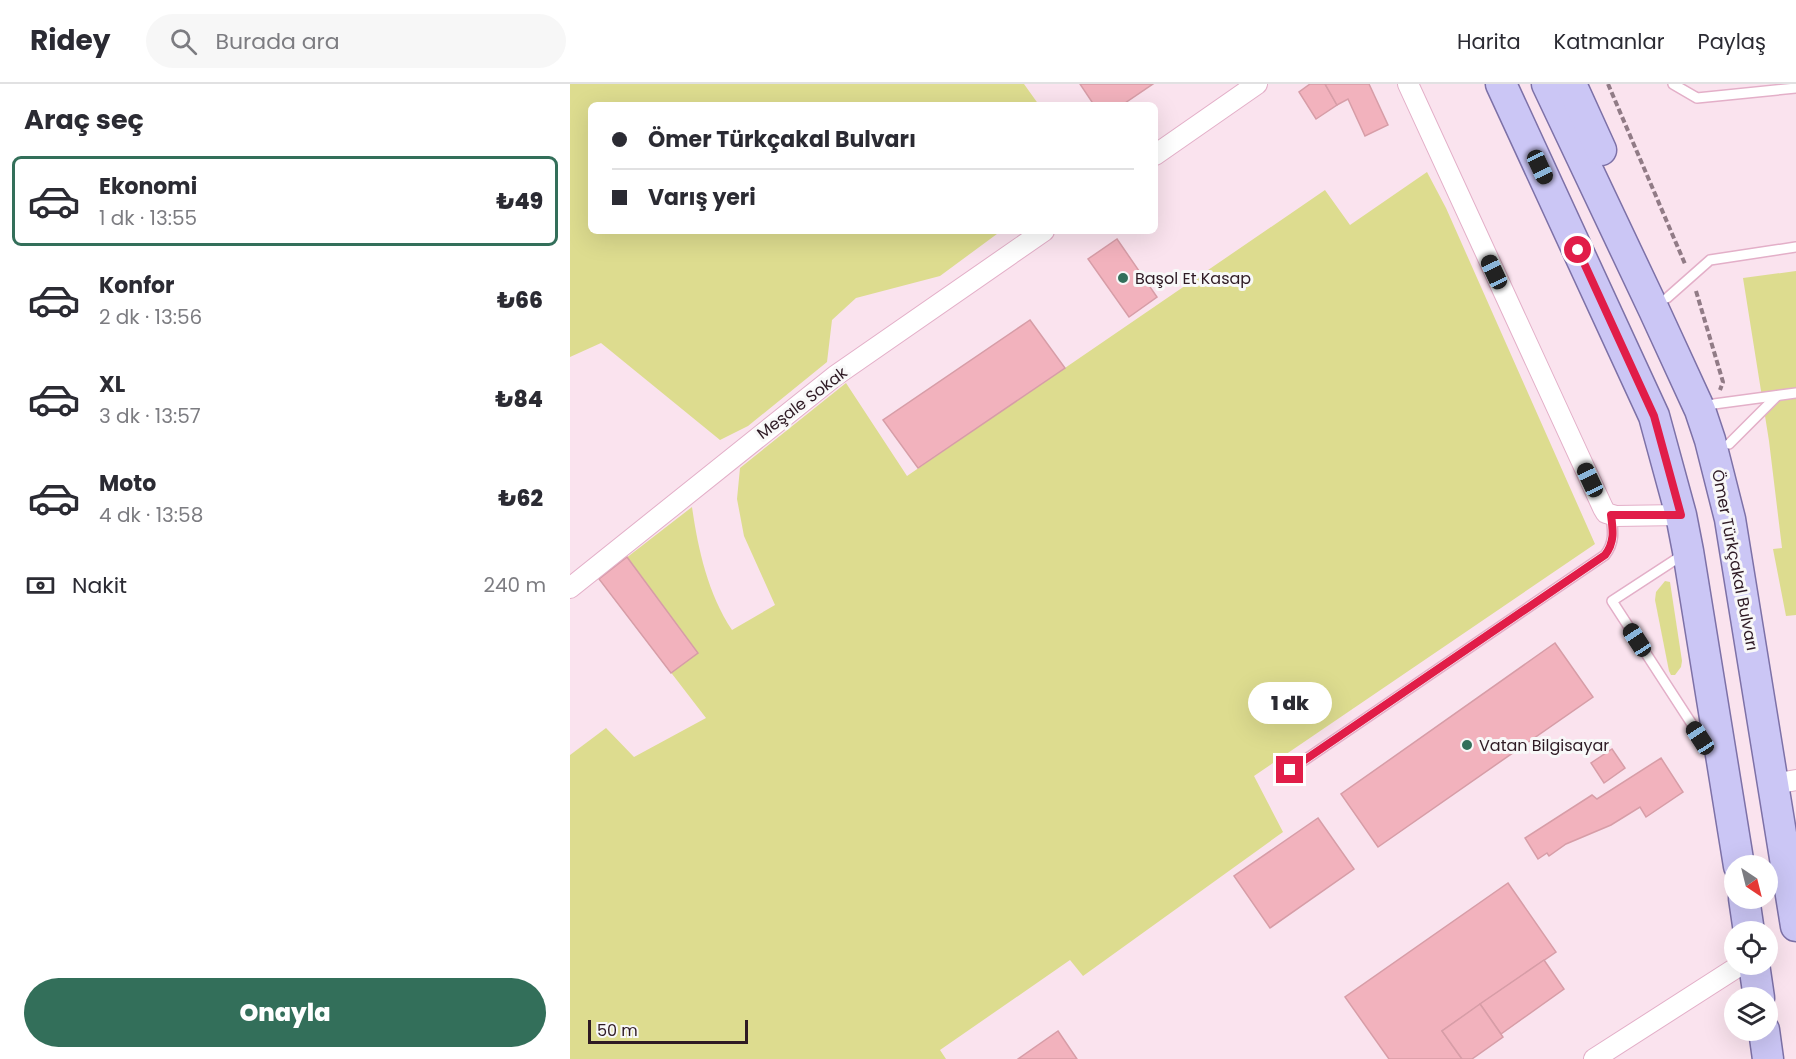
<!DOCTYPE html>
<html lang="tr">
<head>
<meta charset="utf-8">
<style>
	body { margin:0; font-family:Poppins,sans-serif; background:#f7f7f7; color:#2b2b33; height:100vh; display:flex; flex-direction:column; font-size:22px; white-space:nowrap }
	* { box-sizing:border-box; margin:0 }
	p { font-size:20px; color:#7c7c81 }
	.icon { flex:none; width:33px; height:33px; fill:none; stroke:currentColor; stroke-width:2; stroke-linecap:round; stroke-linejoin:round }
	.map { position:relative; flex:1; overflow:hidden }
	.drawer { display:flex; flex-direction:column; background:#fff; width:570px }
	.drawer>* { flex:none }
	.banner { position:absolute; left:18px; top:18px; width:570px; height:132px; border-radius:9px; box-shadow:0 6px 24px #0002; display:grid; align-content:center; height:132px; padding:0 24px; background:#fff }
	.needle { width:39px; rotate:145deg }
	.tools { position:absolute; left:1154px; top:771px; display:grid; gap:12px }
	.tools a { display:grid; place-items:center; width:54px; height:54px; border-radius:50%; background:#fff; box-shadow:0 6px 24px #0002; font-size:30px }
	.scale { position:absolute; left:18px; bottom:15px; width:160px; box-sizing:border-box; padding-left:6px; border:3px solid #2e1a24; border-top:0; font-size:16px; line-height:21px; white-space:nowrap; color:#2e1a24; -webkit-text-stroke:4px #f8f8f8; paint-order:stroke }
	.end { position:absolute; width:27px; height:27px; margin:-14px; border:8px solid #e11d48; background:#fff; box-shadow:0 0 0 3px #fff }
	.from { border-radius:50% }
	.bubble { position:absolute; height:42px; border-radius:21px; background:#fff; box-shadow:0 6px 24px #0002; font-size:20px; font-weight:800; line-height:42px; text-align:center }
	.car { position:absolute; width:18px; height:36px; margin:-18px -9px; border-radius:8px; box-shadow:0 0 4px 2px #0007; background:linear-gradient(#222 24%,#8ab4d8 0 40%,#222 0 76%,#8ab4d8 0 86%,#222 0) }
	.banner b { display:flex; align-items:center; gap:21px; height:57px; font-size:22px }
	.banner b+b { border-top:2px solid #e1e1e2 }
	.banner i { width:15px; height:15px; background:#2b2b33 }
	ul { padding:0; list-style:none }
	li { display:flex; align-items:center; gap:18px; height:90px; margin:0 12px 9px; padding:0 12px; border:3px solid transparent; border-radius:9px }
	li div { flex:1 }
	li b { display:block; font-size:22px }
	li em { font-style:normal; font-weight:800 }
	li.selected { border-color:#336f5a }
	li>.icon { width:54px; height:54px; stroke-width:1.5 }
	h2 { padding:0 24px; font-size:27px; line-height:72px }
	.pay { display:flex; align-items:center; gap:15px; height:66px; padding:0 24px; font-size:22px }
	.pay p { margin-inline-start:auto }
	.button { display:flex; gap:12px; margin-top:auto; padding:12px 24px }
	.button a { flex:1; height:69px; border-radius:36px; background:#336f5a; color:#fff; font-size:24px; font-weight:800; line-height:69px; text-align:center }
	header { display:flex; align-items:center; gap:36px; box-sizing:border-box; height:84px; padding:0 30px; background:#fff; border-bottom:2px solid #e1e1e2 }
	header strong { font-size:28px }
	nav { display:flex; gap:33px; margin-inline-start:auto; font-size:21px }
	.search { width:420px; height:54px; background:#f7f7f7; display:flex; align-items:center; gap:15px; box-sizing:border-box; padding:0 21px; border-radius:33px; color:#7c7c81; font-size:22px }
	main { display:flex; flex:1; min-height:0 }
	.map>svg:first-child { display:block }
</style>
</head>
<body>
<header>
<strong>Ridey</strong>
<div class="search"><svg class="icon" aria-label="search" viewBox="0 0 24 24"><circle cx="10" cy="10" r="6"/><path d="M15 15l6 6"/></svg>Burada ara</div>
<nav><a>Harita</a><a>Katmanlar</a><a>Paylaş</a></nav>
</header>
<main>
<section class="drawer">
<h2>Araç seç</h2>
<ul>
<li class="selected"><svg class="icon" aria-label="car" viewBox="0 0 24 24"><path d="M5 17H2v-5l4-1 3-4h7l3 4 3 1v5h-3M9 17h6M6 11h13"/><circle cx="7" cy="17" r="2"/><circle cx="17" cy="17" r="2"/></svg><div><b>Ekonomi</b><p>1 dk · 13:55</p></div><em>₺49</em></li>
<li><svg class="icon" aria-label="car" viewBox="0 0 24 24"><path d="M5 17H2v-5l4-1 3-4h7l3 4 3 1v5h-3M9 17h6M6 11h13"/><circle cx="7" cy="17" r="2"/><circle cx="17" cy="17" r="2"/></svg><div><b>Konfor</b><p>2 dk · 13:56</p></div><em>₺66</em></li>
<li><svg class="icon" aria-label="car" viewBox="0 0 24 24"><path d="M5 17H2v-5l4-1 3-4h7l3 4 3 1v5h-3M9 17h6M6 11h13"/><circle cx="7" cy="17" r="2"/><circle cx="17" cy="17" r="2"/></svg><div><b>XL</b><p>3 dk · 13:57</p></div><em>₺84</em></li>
<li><svg class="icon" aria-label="car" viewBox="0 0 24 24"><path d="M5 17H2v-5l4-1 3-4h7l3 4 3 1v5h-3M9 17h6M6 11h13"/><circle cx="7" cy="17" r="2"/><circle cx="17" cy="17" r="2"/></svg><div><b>Moto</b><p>4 dk · 13:58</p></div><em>₺62</em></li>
</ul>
<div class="pay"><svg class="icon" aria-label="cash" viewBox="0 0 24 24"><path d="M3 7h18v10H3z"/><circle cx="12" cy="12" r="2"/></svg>Nakit<p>240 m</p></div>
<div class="button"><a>Onayla</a></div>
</section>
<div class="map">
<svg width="1226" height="975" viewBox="0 0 1226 975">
	<rect width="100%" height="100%" fill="#fae3ee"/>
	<g fill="#dddc8f">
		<polygon points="0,0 454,0 469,21 21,21 21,147 431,147 370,192 286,214 262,236 257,278 178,342 150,356 31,259 0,273"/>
		<path d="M857 88 876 124 1025 460 684 692 713 748 513 892 500 876 370 966 376 975H0V671L36 644 64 673 136 634 29 495 122 423C128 465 138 510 162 546L205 521 174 452 167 415 170 384 276 299 337 392 755 106 780 141Z"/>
		<polygon points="1226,187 1226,531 1216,532 1203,465 1212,464 1199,357 1173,194"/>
		<polygon points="1095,497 1100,498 1112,577 1111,583 1105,591 1101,591 1099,587 1085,516 1086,508"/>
	</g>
	<g fill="#f2b2bd" stroke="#d79da7" stroke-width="1.5">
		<polygon points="510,0 583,0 552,21 524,21"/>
		<polygon points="740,0 755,0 767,21 746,35 729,8"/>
		<polygon points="755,0 799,0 818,41 795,52 778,15 767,21"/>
		<polygon points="547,155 587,213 559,233 518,175"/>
		<polygon points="460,236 495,284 348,384 313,336"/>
		<polygon points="57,473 128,569 101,589 29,495"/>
		<polygon points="985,559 1023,613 808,763 771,710"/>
		<polygon points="1042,665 1055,684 1034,699 1021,679"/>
		<polygon points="1091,674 1113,708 1076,733 1070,723 1041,741 996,760 979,772 977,769 968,775 955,754 1022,711 1027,715"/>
		<polygon points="748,734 784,785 700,844 664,792"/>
		<polygon points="938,799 986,868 872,947 892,975 819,975 775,913"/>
		<polygon points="974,876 994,905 931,950 910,920"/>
		<polygon points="910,920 933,953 902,975 892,975 872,947"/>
		<polygon points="488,947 507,975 448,975"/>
	</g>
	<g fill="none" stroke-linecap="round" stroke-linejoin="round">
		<g stroke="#e3afc8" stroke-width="12">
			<g id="service">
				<polyline points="1103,0 1127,14 1226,4"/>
				<polyline points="1097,214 1140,176 1226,163"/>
				<polyline points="1144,320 1226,309"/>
				<polyline points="1159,360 1207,312"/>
				<polyline points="1114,470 1042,517 1140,668"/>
				<path d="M720 686 1035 471C1045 458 1043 447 1041 431"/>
			</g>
		</g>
		<g stroke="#e3afc8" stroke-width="22">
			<g id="minor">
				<polyline points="838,0 1033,424 1036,429 1046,432 1111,431"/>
				<polyline points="585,71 687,0"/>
				<polyline points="0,504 265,292 474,147"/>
				<polyline points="1204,700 1226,696"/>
				<polyline points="1024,975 1172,880"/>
			</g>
		</g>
		<g stroke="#7d71a7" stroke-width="33">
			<g id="primary">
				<polyline points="931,0 1084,332 1111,431 1118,467 1169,782"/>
				<polyline points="977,0 1084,226 1130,326 1140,356 1160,435 1226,842"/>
				<polyline points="1001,0 1031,66"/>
				<polyline points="1174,814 1179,848"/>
				<polyline points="1184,880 1189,914"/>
				<polyline points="1194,946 1198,975"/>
			</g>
		</g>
		<g stroke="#917b86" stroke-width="4" stroke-dasharray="6 3" stroke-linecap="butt">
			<polyline points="1038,0 1115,180"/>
			<polyline points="1126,207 1153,298 1150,306"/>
		</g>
		<use href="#service" stroke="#fff" stroke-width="9"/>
		<use href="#minor" stroke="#fff" stroke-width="20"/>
		<use href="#primary" stroke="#cbc6f5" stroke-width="30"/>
	</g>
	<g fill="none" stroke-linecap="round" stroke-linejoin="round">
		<path stroke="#e11d48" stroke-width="8" d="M720 686 1035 471C1045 458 1043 446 1041 431H1111L1084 332 1008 166"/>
	</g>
	<g fill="#336f5a" stroke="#f8f8f8" stroke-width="2">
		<circle cx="553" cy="194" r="6"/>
		<circle cx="897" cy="661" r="6"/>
	</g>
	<g text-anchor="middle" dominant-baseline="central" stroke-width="6" stroke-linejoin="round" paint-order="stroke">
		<g font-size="16" fill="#2e1a24" stroke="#f8f8f8" text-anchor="start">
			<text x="565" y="194">Başol Et Kasap</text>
			<text x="909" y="661">Vatan Bilgisayar</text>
		</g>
		<g font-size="16" fill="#2e1a24" stroke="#f8f8f8">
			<text transform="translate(232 319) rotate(-37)">Meşale Sokak</text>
			<text transform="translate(1165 476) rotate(79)">Ömer Türkçakal Bulvarı</text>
		</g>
	</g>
</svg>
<div class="tools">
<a><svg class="needle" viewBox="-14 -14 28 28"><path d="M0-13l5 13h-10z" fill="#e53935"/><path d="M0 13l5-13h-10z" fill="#7c7c81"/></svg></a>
<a><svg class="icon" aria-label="locate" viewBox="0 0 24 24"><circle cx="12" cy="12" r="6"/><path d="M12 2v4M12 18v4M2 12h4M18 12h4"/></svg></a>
<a><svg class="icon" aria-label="layers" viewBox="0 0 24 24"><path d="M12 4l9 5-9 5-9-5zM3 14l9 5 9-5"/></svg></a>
</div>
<div class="scale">50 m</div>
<i class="end from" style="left:1008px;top:166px"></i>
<i class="end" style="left:720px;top:686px"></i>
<div class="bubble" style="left:678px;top:598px;width:84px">1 dk</div>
<i class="car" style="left:970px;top:83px;rotate:155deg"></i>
<i class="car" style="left:924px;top:188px;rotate:335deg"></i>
<i class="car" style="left:1020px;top:396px;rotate:335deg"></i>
<i class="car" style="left:1067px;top:556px;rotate:327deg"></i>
<i class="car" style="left:1130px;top:654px;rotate:327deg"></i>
<div class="banner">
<b><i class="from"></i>Ömer Türkçakal Bulvarı</b>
<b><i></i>Varış yeri</b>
</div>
</div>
</main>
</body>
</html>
